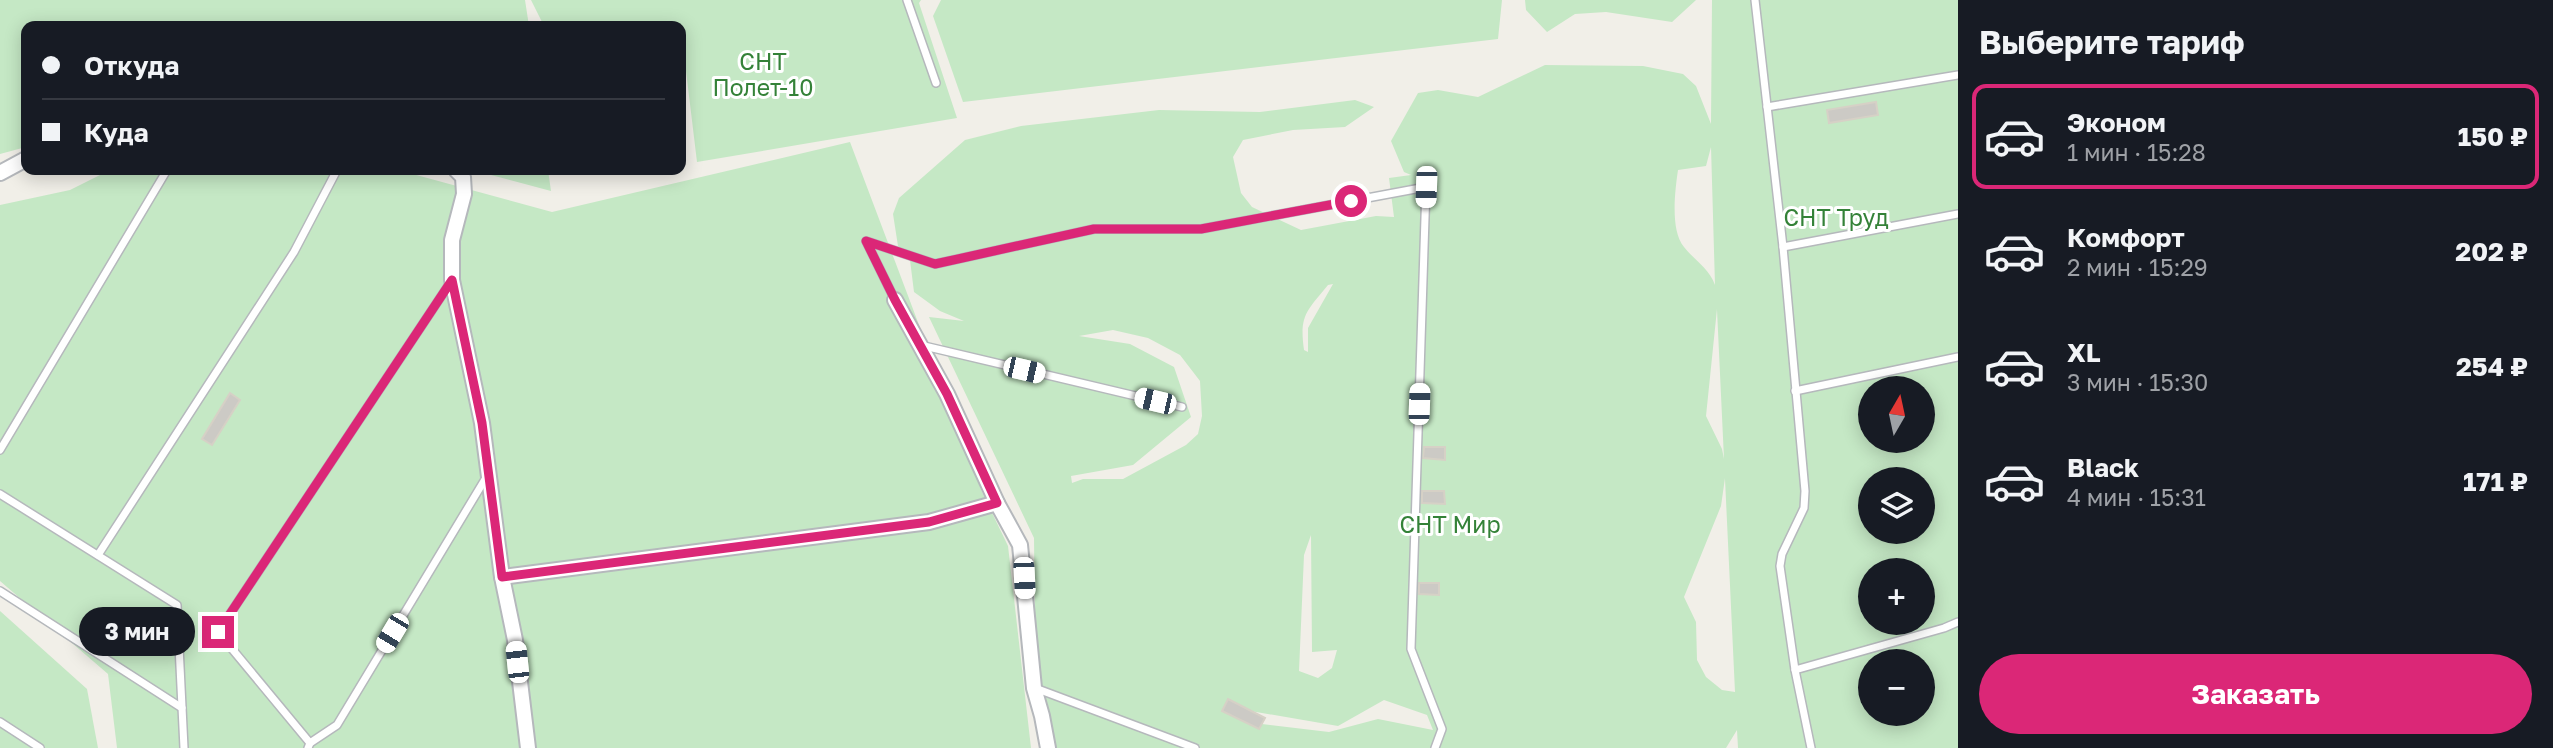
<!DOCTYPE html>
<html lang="ru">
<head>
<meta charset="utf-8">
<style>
	body { margin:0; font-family:"Golos Text",sans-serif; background:#242831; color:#f1f3f6; height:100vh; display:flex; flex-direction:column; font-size:26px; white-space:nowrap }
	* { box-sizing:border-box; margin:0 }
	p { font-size:23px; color:#9ea1a6 }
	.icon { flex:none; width:38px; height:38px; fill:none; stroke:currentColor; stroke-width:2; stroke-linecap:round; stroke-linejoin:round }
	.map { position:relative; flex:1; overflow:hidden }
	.side { display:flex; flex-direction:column; background:#171b24; width:595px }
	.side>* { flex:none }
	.top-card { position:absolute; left:21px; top:21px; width:665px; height:154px; border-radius:14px; box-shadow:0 4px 18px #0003; display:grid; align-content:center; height:154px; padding:0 21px; background:#171b24 }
	.needle { width:46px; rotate:9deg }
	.controls { position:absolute; left:1858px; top:376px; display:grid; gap:14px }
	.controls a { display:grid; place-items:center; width:77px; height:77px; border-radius:50%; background:#171b24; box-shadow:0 4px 18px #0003; font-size:35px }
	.end { position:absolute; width:32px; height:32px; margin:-16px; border:9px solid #db2777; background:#fff; box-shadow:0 0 0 4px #fff }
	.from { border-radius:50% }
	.bubble { position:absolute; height:49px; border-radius:24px; background:#171b24; box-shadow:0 4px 18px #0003; font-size:23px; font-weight:700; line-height:49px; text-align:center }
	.car { position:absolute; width:21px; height:42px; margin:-21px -10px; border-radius:9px; box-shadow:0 0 5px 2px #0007; background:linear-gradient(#fff 24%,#345 0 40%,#fff 0 76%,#345 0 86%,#fff 0) }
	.top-card b { display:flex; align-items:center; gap:24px; height:66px; font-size:26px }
	.top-card b+b { border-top:2px solid #363941 }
	.top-card i { width:18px; height:18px; background:#f1f3f6 }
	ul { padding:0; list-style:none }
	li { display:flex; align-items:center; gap:21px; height:105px; margin:0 14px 10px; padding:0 7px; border:4px solid transparent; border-radius:14px }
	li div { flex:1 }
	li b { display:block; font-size:26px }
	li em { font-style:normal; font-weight:700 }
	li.selected { border-color:#db2777 }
	li>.icon { width:63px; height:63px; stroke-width:1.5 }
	h2 { padding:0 21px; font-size:32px; line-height:84px }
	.action { display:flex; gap:14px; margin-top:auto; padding:14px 21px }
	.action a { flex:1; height:80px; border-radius:42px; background:#db2777; color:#fff; font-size:28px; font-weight:700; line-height:80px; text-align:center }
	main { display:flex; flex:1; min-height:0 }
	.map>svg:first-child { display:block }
</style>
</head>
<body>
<main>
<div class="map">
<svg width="1958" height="748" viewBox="0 0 1958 748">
	<rect width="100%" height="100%" fill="#f1efe8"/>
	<g fill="#c5e8c5" fill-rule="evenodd">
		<polygon points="0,0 525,0 529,26 26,26 26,147 0,154"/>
		<polygon points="531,0 921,0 919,3 957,118 697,162 686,71 681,87 681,26 544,26"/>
		<polygon points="941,0 1502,0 1498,39 963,102 933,16"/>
		<polygon points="1525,0 1696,0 1672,22 1606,12 1575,14 1547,32 1526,10"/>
		<path d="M1712 0H1958V748H1738L1737 730 1726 748H1050L1035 630 1034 538 929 317 964 321 940 311 914 292 910 260 898 246 893 214 899 198 965 140 1021 126 1159 110 1260 112 1355 100 1374 107 1345 127 1293 130 1243 140 1233 157 1241 193 1252 207 1301 230 1376 216 1394 217 1389 178 1411 175 1404 172 1391 141 1418 93 1438 90 1478 97 1545 65 1643 66 1683 74 1696 86 1711 124ZM1711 147 1715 285C1709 268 1695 261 1684 247 1670 230 1675 191 1678 170L1706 166ZM1333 284 1308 328V352L1304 350C1299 315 1307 311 1328 285ZM1717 309V310L1724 459 1722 449 1706 416ZM1113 330 1148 338 1180 355 1200 381 1202 416 1198 434 1186 445 1123 479H1083L1072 483 1071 476 1133 465 1191 417 1174 367 1130 344 1079 336ZM1871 388H1923V441H1871ZM1725 478V479L1735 692 1722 690 1706 677 1697 660 1696 622 1684 597 1721 506ZM1871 480H1923V532H1871ZM1311 535 1312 652 1337 650 1332 668 1318 678 1299 671 1304 555ZM1871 570H1923V623H1871ZM1871 662H1923V714H1871ZM1384 700 1427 715 1433 730 1378 719 1329 732 1254 723 1239 709 1338 726Z"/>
		<polygon points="850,142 982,492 1008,546 1031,748 117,748 108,674 0,581 0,205 70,190 110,170 398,170 552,212"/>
		<polygon points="472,170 548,170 551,191"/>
		<polygon points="0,611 87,689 98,748 0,748"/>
	</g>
	<g fill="#cccac5" stroke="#d6d1c6" stroke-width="2">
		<polygon points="1876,102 1878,115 1829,123 1827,110"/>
		<polygon points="230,393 240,400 212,445 202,439"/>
		<polygon points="1424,447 1445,447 1445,460 1423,458"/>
		<polygon points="1422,491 1444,491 1445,504 1422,503"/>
		<polygon points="1419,583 1439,583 1439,595 1419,594"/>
		<polygon points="1228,699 1265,718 1259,729 1222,711"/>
	</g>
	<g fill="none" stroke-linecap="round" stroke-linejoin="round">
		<g stroke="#b5b8bc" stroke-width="10">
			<g id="lane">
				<polyline points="907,0 936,83"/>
				<polyline points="1755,0 1783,247 1805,491 1804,508 1782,554 1780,566 1795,670 1811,748"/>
				<polyline points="1767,107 1958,75"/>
				<polyline points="1783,247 1958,214"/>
				<polyline points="895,300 866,241 935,264 1094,229 1201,229 1426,187 1411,649 1442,729 1435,748"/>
				<polyline points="920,345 1182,407"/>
				<polyline points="1795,391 1958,357"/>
				<polyline points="0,450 167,170"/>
				<polyline points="0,494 177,605 184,748"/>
				<polyline points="98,555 294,252 337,170"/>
				<polyline points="0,591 182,708"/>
				<polyline points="1795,670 1944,628 1958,622"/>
				<polyline points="1035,688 1195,748"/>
				<polyline points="0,722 40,748"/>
				<polyline points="310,743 218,632 450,283"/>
				<polyline points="308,748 310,743 337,725 487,476"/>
			</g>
		</g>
		<g stroke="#b5b8bc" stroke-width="18">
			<g id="street">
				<polyline points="456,170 463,177 464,194 452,240 452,280 482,423 502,577 515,640 528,748"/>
				<polyline points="0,173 26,159"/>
				<polyline points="895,300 947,394 997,503"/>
				<polyline points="502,577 929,522 997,503 1020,545 1034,688 1042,716 1048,748"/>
			</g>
		</g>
		<use href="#lane" stroke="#fff" stroke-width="7"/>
		<use href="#street" stroke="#fff" stroke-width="14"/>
	</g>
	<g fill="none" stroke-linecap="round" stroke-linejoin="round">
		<polyline stroke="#db2777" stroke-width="9" points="218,632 452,280 482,423 502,577 929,522 997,503 947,394 895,300 866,241 935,264 1094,229 1201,229 1351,201"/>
	</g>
	<g text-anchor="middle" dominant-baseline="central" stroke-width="6" stroke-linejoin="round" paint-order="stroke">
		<g font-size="23" fill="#348238" stroke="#fff">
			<text x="763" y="61">СНТ<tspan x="763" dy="26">Полет-10</tspan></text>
			<text x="1836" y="217">СНТ Труд</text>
			<text x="1450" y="524">СНТ Мир</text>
		</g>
	</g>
</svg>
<div class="controls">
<a><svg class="needle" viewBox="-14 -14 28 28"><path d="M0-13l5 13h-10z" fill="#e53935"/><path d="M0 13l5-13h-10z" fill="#9ea1a6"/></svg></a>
<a><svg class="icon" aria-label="layers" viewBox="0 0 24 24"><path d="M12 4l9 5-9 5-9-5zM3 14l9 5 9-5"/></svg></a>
<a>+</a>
<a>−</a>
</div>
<i class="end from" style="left:1351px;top:201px"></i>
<i class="end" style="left:218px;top:632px"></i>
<div class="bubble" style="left:79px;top:607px;width:116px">3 мин</div>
<i class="car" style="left:1426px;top:187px;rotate:182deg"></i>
<i class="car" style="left:1024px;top:370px;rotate:103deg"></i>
<i class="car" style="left:1155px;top:401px;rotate:283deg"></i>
<i class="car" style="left:1419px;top:404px;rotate:2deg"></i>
<i class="car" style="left:1024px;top:578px;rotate:177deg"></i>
<i class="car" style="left:392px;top:633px;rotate:211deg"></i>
<i class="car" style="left:517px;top:662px;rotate:354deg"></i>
<div class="top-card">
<b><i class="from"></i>Откуда</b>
<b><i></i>Куда</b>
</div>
</div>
<section class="side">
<h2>Выберите тариф</h2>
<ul>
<li class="selected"><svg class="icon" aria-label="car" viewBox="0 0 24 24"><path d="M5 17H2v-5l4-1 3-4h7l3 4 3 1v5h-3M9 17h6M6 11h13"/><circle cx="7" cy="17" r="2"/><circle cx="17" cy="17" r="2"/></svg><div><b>Эконом</b><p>1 мин · 15:28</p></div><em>150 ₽</em></li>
<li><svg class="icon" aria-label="car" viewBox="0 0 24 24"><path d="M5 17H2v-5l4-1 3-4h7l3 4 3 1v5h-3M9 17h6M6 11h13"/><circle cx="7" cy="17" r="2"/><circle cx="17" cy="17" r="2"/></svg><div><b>Комфорт</b><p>2 мин · 15:29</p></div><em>202 ₽</em></li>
<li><svg class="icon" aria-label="car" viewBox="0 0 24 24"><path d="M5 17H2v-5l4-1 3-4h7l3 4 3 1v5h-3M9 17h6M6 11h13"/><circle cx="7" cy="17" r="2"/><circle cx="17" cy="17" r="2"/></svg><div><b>XL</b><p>3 мин · 15:30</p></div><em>254 ₽</em></li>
<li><svg class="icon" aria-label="car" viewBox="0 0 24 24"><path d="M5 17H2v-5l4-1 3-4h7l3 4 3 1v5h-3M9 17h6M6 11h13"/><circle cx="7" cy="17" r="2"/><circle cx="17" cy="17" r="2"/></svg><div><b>Black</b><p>4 мин · 15:31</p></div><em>171 ₽</em></li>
</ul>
<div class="action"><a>Заказать</a></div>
</section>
</main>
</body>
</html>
